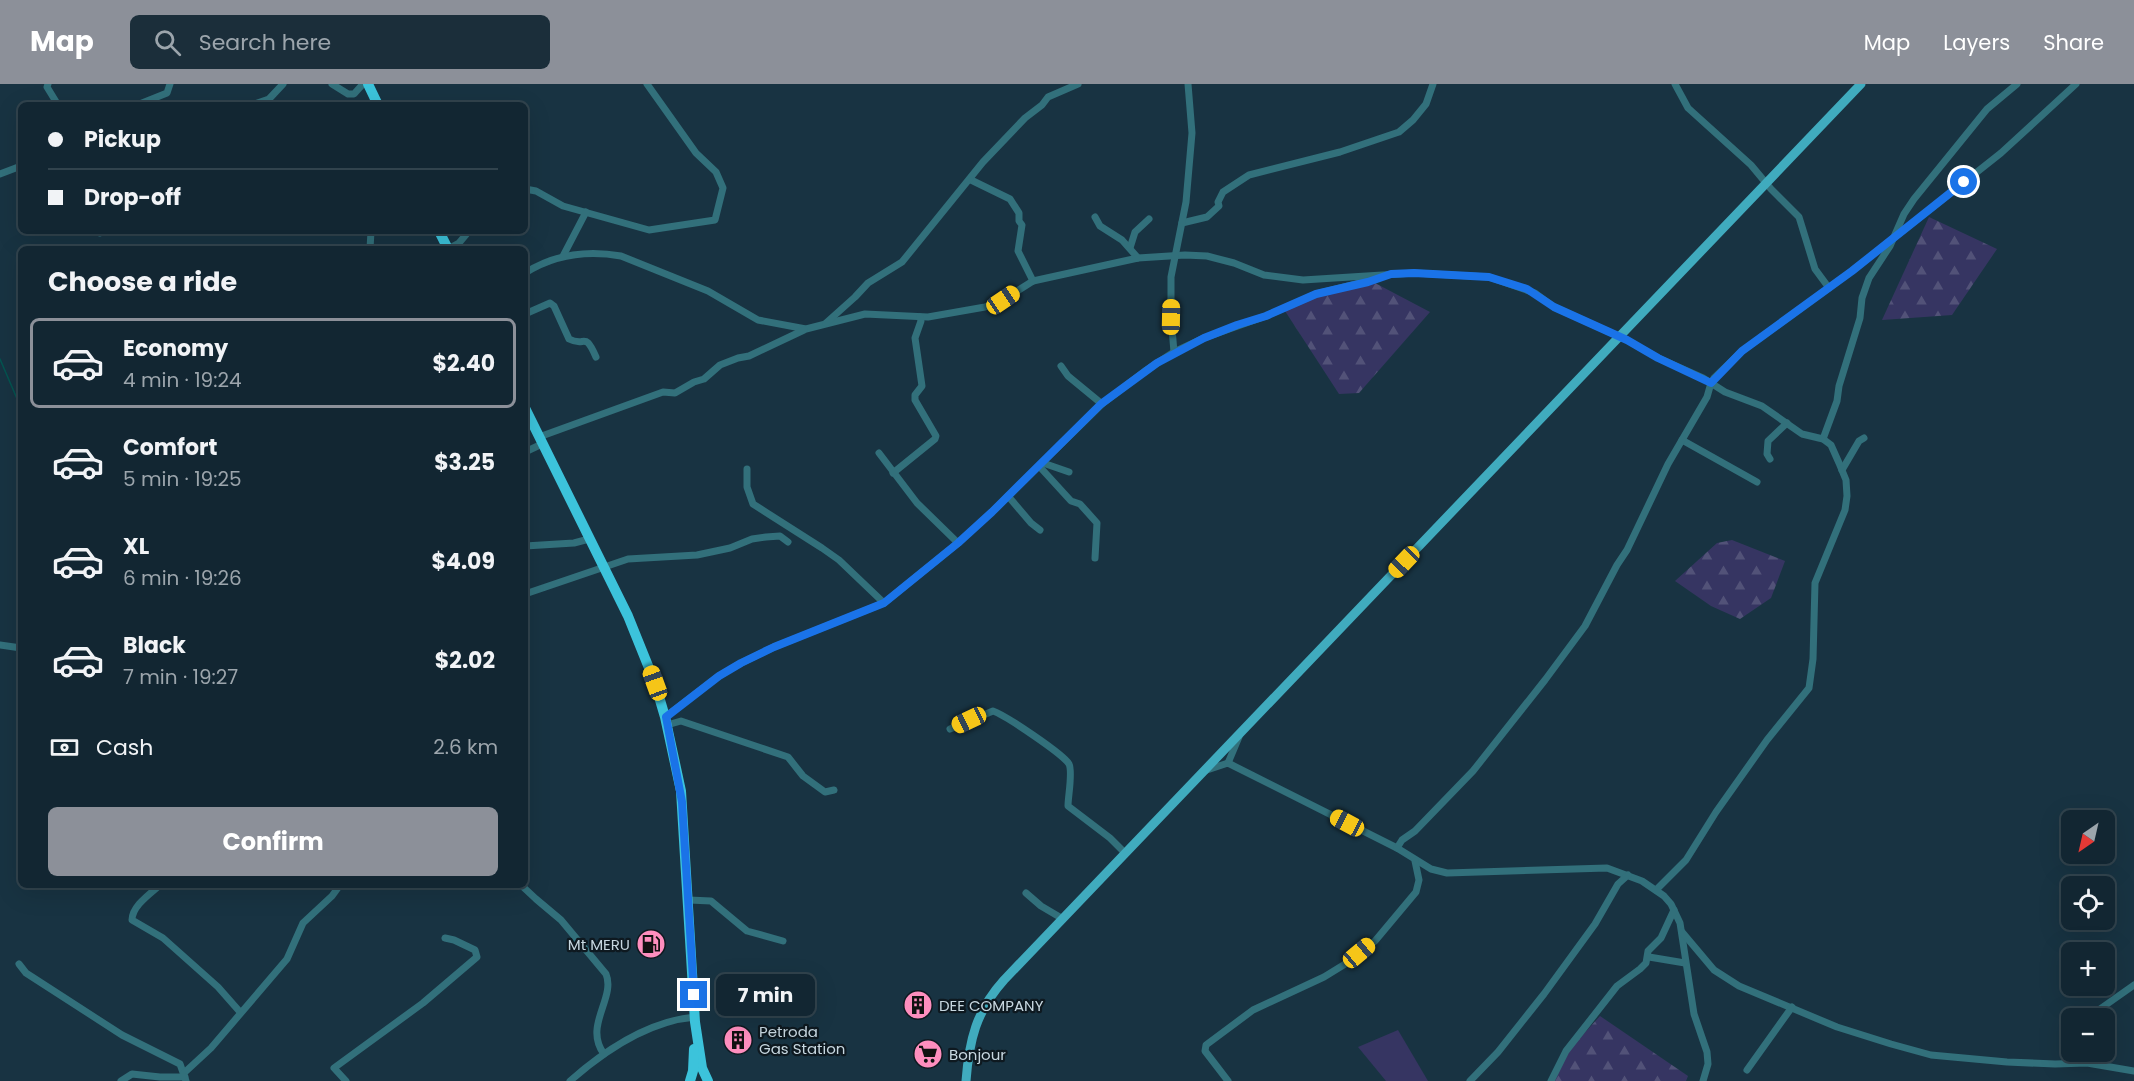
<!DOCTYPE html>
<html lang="en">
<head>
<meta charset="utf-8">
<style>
	body { margin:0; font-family:Poppins,sans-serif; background:#1b2e3a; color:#f1f3f6; height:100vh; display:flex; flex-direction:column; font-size:22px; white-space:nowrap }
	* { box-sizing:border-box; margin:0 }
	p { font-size:20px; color:#9ca5ac }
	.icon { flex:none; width:33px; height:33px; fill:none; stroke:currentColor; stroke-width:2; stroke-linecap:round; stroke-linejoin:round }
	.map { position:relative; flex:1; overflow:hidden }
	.sheet { position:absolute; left:18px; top:162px; width:510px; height:642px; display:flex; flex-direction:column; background:#122632; border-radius:9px; box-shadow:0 6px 24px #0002,0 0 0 2px #31434d }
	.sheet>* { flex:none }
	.banner { position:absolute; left:18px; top:18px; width:510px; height:132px; border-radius:9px; box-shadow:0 6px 24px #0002,0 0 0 2px #31434d; display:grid; align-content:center; height:132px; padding:0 30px; background:#122632 }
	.needle { width:39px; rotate:214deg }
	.buttons { position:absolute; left:2061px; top:726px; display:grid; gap:12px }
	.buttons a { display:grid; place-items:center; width:54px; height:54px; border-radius:9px; background:#122632; box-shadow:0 6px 24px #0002,0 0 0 2px #31434d; font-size:30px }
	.end { position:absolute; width:27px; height:27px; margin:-14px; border:8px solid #1a73e8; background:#fff; box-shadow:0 0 0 3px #fff }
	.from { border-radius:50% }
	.bubble { position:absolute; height:42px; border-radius:9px; background:#122632; box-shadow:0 6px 24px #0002,0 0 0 2px #31434d; font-size:20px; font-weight:700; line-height:42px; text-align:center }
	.car { position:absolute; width:18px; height:36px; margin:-18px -9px; border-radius:8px; box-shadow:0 0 4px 2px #0007; background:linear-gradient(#f5c518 24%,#345 0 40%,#f5c518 0 76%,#345 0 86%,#f5c518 0) }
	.banner b { display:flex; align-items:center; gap:21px; height:57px; font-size:22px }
	.banner b+b { border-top:2px solid #31434d }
	.banner i { width:15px; height:15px; background:#f1f3f6 }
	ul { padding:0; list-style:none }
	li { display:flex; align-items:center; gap:18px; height:90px; margin:0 12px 9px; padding:0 18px; border:3px solid transparent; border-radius:9px }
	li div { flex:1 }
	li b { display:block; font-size:22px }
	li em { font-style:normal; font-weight:700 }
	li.selected { border-color:#8c9099 }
	li>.icon { width:54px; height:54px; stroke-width:1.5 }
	h2 { padding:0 30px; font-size:27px; line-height:72px }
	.pay { display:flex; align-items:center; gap:15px; height:66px; padding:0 30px; font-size:22px }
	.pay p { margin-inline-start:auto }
	.action { display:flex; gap:12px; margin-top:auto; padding:12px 30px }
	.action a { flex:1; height:69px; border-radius:9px; background:#8c9099; color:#fff; font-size:24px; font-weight:700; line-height:69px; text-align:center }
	header { display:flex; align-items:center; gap:36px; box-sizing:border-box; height:84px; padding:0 30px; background:#8c9099; color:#fff }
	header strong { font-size:28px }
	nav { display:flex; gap:33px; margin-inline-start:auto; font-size:21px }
	.search { width:420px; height:54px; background:#1b2e3a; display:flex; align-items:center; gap:15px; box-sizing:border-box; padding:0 21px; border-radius:9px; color:#9ca5ac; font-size:22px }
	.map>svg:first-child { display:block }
</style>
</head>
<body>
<header>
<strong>Map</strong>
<div class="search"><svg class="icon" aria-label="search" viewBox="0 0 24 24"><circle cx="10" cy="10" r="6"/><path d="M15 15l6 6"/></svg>Search here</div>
<nav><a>Map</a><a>Layers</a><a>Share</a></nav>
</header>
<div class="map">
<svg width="2134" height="997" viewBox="0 0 2134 997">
	<defs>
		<pattern id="forest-firs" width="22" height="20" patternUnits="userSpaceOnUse" patternTransform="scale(1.5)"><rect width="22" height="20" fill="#363562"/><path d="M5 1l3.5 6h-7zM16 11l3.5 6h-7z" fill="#525278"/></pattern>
	</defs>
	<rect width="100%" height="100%" fill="#183342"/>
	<polygon fill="#363562" points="1398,946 1428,997 1386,997 1358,963"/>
	<g fill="url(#forest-firs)">
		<polygon points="1929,133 1997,165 1952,231 1882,236"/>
		<polygon points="1375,199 1430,228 1359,309 1339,310 1285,227 1322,211"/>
		<polygon points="1732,456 1785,477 1771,514 1740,535 1711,522 1675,497 1717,459"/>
		<polygon points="1600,932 1688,992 1686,997 1554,997 1567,968"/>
	</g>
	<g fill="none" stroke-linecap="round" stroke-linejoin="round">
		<polyline stroke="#045450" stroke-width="1.5" points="0,275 21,324"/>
		<g stroke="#32707b" stroke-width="7">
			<polyline points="48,0 47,3 58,21"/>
			<polyline points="332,0 348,10 354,10 363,0"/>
			<polyline points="1675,0 1688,24 1751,81 1771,105 1799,133 1815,185 1829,204"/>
			<polyline points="137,21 167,9 170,0"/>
			<polyline points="252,21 269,15 283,0"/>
			<polyline points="0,90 21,82"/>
			<polyline points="971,96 1010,115 1019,129 1019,137 1022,141 1018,167 1033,197"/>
			<polyline points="525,105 536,107 563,122 649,146 715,136 723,104 716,88 696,69 647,0"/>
			<polyline points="1095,133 1100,142 1122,156 1138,174"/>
			<polyline points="1182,139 1207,133 1219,122 1218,118 1223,108 1249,91 1340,68 1399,48 1413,36 1426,20 1433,0"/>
			<polyline points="96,147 100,149 106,147"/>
			<polyline points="1130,164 1135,148 1149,135"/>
			<polyline points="370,165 371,147"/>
			<polyline points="448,165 459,159 469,147"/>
			<polyline points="563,172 586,128"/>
			<path d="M525 189C555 170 587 166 621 172L708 207 758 236 806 245 865 230 928 233 985 223 1003 216 1033 197 1138 174 1185 171 1207 172 1234 179 1264 191 1303 196 1414 189 1489 193 1535 209 1554 223 1627 256 1658 274 1703 294 1725 308 1762 322 1802 350 1823 355 1831 361 1839 379 1846 396 1847 412 1845 426 1815 499 1813 575 1809 604 1767 656 1716 728 1686 776 1656 806"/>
			<path d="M525 230 550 219 554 222 569 255C586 264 584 246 596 273"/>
			<polyline points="826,239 855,213 868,199 902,178 983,78 1025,34 1042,21 1048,13 1078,0"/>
			<polyline points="1174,268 1171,233 1171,193 1186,118 1192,49 1188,0"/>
			<polyline points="1061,282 1068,292 1102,320"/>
			<polyline points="539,353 663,308 675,309 694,298 704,295 720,281 738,274 749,272 804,246"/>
			<polyline points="1823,355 1837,317 1839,302 1860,234 1862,214 1869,194 1890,162 1904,130 1914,115 1987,25 2017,0"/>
			<polyline points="1682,356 1757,398"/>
			<polyline points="525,368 542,360"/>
			<polyline points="879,369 917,419 958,459"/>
			<polyline points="1770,375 1767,370 1768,357 1787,339"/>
			<polyline points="1043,379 1069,388"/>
			<polyline points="1039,382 1071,417 1080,420 1097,439 1095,474"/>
			<polyline points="747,385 747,403 753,420 822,464 839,476 884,519"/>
			<polyline points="1842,386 1859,357 1864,354"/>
			<polyline points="893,389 935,355 936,352 915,316 915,311 922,302 915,254 921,237 920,233"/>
			<polyline points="1008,412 1031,439 1040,446"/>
			<polyline points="525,462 574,459 589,455"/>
			<polyline points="525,510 628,475 697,471 730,464 752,455 766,453 780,452 788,458"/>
			<polyline points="0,561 21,564"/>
			<polyline points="665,633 719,592 741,579 774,563 884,519 958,459 992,428 1102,320 1145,287 1174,268 1204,254 1266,232 1316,210 1376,195"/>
			<polyline points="667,641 681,637 788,673 803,692 825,708 834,706"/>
			<path d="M950 645 993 627C1005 631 1063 670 1069 680 1073 688 1068 712 1068 722L1110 754 1125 769"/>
			<polyline points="1228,679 1239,653"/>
			<polyline points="1207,686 1228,679 1397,764 1431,785 1447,789 1607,784 1642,797 1664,812 1671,820 1680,839 1694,930 1707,968 1708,980 1703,997"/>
			<polyline points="1397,764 1402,756 1415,747 1473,687 1545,596 1585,542 1617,481 1627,466 1668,380 1707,313 1711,299 1714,294 1742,267 1852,187 2001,69 2076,0"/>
			<path d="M160 801C150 810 132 822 132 836L163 854 218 903 240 928"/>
			<path d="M521 801 536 815 561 836 606 890C616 914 583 942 604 970"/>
			<polyline points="1026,809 1041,822 1063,835"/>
			<polyline points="689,816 711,817 747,847 783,857"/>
			<polyline points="1682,848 1714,886 1739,902 1837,943 1891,960 1931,971 2007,978 2055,980 2087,979 2134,987"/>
			<polyline points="1649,873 1685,879"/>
			<polyline points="19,880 26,889 122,951 180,980 186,997"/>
			<polyline points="2092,934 2100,925 2134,901"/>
			<polyline points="2065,979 2072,968"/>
			<polyline points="1747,986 1792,923"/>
			<polyline points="184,989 211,964 287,875 303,839 332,812 340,801"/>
			<polyline points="121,997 132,990 160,993 185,993"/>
			<polyline points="346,997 334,984 423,919 477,873 475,866 454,856 445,854"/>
			<path d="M570 997C604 967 649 937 695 933"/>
			<polyline points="1228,997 1205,967 1206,961 1253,926 1324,893 1350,877 1375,857 1416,808 1419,796 1415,777"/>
			<polyline points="1470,997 1498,968 1544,910 1595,840 1618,800 1628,791"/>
			<polyline points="1551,997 1566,967 1617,902 1640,885 1646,879 1648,867 1661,854 1674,826"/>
		</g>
		<path stroke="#40abbe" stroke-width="9" d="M966 997C969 957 976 927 1004 896L1861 0"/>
		<g stroke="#3cc3db" stroke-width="10">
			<polyline points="368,0 378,21"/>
			<polyline points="439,147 448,165"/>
			<polyline points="525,324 628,532 655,599 665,633 681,707 695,938 702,984 708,997"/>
			<polyline points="690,997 693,987 694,965"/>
		</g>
	</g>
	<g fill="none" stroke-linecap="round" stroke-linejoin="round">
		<polyline stroke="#1a73e8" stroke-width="8" points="694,911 682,718 666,633 719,592 741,579 774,563 884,519 958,459 992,428 1101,320 1157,279 1204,254 1237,241 1266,232 1316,210 1368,198 1391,190 1414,189 1489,193 1527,205 1554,223 1627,256 1658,274 1711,299 1742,267 1852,187 1964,98"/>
	</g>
	<defs>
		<g id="fuel-disc" transform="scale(1.5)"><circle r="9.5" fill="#fe8ebe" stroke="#0e1920"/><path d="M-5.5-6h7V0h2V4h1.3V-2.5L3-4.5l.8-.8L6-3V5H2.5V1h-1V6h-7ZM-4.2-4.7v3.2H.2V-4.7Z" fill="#111"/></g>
		<g id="building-disc" transform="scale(1.5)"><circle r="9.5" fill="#fe8ebe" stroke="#0e1920"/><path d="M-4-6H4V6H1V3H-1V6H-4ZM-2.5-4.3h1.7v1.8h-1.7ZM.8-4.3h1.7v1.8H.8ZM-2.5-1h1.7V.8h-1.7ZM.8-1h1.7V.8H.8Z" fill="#111"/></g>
		<g id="supermarket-disc" transform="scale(1.5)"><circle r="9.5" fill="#fe8ebe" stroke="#0e1920"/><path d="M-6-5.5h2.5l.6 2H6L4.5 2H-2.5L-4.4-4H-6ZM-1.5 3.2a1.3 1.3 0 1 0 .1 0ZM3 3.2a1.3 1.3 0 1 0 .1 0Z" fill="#111"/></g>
	</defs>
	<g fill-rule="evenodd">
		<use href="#fuel-disc" x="651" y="860"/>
		<use href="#building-disc" x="918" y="921"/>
		<use href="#building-disc" x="738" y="956"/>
		<use href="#supermarket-disc" x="928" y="970"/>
	</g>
	<g text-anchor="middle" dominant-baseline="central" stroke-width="4.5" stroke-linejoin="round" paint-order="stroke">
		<g font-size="15" fill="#c7d7e0" stroke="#0e1920" text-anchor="start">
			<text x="630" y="860" text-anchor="end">Mt MERU</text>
			<text x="939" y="921">DEE COMPANY</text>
			<text x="759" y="947">Petroda<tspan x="759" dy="17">Gas Station</tspan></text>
			<text x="949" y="970">Bonjour</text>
		</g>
	</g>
</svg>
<div class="buttons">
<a><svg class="needle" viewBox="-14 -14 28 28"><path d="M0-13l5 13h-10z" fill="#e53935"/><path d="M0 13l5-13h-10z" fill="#9ca5ac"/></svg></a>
<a><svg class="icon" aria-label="locate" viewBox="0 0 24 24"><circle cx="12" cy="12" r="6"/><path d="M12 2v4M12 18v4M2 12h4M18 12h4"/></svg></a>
<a>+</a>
<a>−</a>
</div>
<i class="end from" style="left:1964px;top:98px"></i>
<i class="end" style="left:694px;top:911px"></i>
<div class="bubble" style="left:716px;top:890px;width:99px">7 min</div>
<i class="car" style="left:1003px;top:216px;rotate:56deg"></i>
<i class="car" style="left:1171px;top:233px;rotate:1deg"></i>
<i class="car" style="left:1404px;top:478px;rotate:224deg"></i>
<i class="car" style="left:655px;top:599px;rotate:340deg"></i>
<i class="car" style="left:969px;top:636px;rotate:245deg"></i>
<i class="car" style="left:1347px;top:739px;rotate:298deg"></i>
<i class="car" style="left:1359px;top:869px;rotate:50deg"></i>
<div class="banner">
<b><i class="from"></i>Pickup</b>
<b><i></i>Drop-off</b>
</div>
<section class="sheet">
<h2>Choose a ride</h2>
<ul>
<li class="selected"><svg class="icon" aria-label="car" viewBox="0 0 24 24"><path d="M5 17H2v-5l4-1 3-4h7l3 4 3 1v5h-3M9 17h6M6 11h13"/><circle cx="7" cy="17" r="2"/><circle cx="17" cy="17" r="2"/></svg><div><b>Economy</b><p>4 min · 19:24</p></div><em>$2.40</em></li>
<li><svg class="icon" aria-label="car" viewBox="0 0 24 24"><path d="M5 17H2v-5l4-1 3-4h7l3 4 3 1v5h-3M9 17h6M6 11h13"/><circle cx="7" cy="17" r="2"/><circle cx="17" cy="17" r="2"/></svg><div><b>Comfort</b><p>5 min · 19:25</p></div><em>$3.25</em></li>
<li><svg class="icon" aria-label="car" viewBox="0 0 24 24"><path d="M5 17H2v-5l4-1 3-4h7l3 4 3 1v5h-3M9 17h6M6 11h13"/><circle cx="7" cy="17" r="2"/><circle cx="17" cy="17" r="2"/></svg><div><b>XL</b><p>6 min · 19:26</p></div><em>$4.09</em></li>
<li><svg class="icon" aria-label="car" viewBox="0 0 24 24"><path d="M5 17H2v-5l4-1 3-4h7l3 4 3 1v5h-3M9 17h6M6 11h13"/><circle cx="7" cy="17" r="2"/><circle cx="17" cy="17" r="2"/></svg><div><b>Black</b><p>7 min · 19:27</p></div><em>$2.02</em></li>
</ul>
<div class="pay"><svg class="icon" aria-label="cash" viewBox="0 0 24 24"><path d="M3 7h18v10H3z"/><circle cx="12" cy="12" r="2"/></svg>Cash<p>2.6 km</p></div>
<div class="action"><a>Confirm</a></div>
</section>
</div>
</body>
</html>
